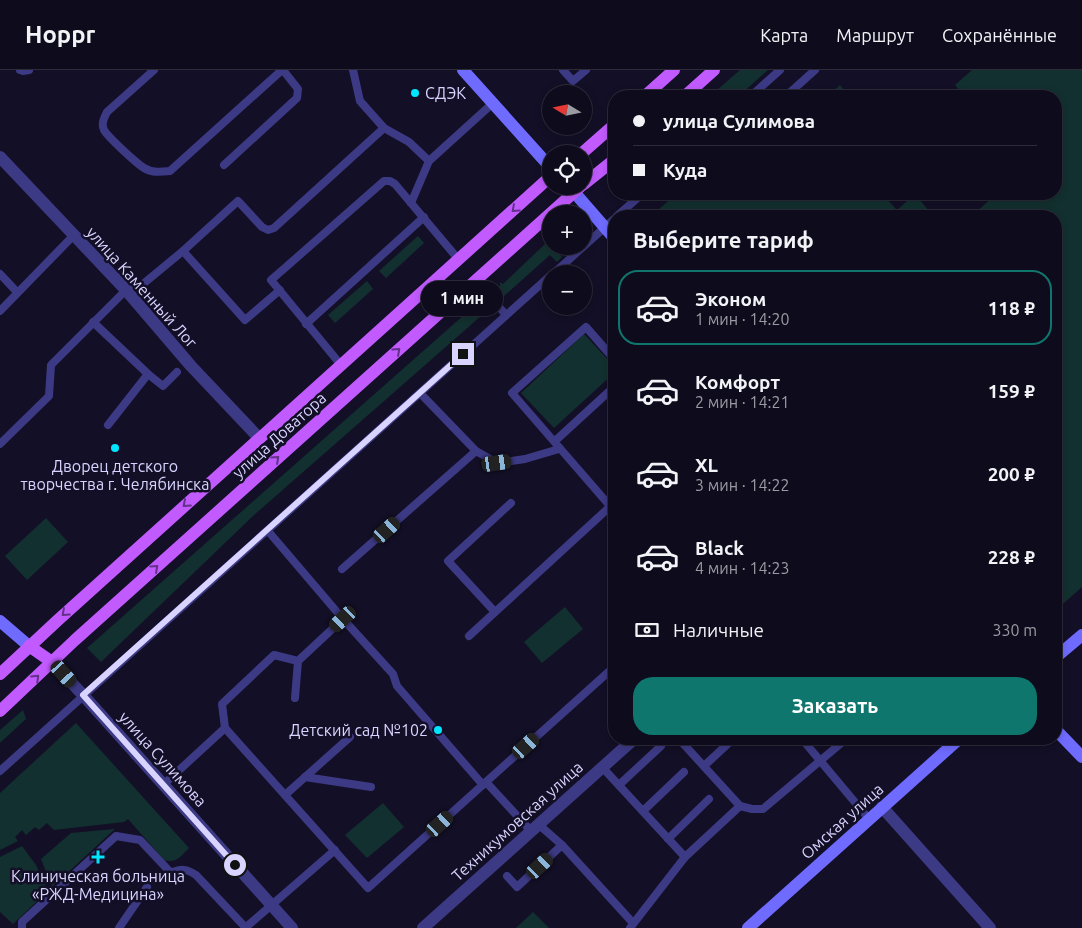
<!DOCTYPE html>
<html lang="ru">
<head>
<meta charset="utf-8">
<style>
	body { margin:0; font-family:Ubuntu,sans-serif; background:#1c1929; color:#f1f3f6; height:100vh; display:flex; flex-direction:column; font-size:19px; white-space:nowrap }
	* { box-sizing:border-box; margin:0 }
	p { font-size:16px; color:#9b9ba3 }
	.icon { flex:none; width:28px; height:28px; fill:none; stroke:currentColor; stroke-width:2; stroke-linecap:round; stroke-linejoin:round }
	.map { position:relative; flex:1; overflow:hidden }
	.sheet { position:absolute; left:608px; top:140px; width:454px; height:535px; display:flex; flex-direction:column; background:#0e0b1c; border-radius:20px; box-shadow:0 2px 8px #0003,0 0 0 1px #2e2b3b }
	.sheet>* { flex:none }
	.top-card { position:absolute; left:608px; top:20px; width:454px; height:110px; border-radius:20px; box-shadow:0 2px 8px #0003,0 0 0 1px #2e2b3b; display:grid; align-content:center; height:110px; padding:0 25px; background:#0e0b1c }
	.needle { width:32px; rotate:280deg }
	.fabs { position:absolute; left:542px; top:15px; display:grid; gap:10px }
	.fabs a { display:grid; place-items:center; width:50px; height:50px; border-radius:50%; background:#0e0b1c; box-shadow:0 2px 8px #0003,0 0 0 1px #2e2b3b; font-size:25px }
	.end { position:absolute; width:22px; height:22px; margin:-11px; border:6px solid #d9d4ff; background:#111; box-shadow:0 0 0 2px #111 }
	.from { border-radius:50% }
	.bubble { position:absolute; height:35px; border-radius:18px; background:#0e0b1c; box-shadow:0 2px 8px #0003,0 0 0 1px #2e2b3b; font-size:16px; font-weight:700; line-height:35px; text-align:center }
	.car { position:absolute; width:15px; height:30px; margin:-15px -8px; border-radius:6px; box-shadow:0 0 4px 1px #0007; background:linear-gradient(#222 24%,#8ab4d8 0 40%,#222 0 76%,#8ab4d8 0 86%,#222 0) }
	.top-card b { display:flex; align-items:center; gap:18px; height:48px; font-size:19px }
	.top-card b+b { border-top:1px solid #2e2b3b }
	.top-card i { width:12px; height:12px; background:#f1f3f6 }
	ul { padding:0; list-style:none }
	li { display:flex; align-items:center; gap:15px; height:75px; margin:0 10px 8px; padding:0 15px; border:2px solid transparent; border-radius:20px }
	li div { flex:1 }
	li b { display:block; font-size:19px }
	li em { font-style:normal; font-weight:700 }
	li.active { border-color:#0f766e }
	li>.icon { width:45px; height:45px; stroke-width:1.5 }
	h2 { padding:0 25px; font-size:22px; line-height:60px }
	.pay { display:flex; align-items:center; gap:12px; height:55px; padding:0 25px; font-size:19px }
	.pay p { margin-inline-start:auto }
	.action { display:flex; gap:10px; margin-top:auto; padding:10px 25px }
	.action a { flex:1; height:58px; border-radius:20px; background:#0f766e; color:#fff; font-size:20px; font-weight:700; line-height:58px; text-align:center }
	header { display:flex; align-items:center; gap:30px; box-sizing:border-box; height:70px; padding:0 25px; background:#0e0b1c; border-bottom:1px solid #2e2b3b }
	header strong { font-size:24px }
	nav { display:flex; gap:28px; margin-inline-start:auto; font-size:18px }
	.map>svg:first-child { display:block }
</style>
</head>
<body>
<header>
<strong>Hoppr</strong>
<nav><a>Карта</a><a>Маршрут</a><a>Сохранённые</a></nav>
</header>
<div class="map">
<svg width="1082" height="858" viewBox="0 0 1082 858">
	<rect width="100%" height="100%" fill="#130f26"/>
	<g fill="#12302f">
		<polygon points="740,0 768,0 739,26 710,26"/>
		<polygon points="972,0 1082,0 1082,517 1055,541 1055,146 972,146 996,124 1055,124 1055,26 964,26 955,15"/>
		<polygon points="840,15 849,26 828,26"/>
		<polygon points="676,124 882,124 897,140 915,124 933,146 651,146"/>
		<polygon points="418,166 424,173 386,208 379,201"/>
		<polygon points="548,171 562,187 557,192 550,185 504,226 500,225 500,212 503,214"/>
		<polygon points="367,211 373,219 335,253 328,245"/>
		<polygon points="473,237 489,239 253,446 101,592 87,578"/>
		<polygon points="584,264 614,296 614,303 554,358 521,323"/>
		<polygon points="46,448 68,472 27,510 5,486"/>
		<polygon points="565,537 583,559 542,593 524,572"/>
		<polygon points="23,640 26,649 0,673 0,660"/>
		<path d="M76 653 189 778C181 786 176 794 164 790L128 749 124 752 54 760 47 753 39 760 35 757 26 765 22 760 15 767 18 771 0 780V723Z"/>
		<polygon points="383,733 404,757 367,788 345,765"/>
		<polygon points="115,759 52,817 41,789 71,763"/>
		<polygon points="22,776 36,795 48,821 13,854 0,842 0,787"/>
		<polygon points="533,842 549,858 516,858"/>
	</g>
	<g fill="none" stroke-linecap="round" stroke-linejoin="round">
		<g stroke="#3d3a85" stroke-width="8">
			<polyline points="20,0 23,1 29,0"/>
			<path d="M154 0 107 42C104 48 101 54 104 60 108 67 136 93 144 98 152 103 161 102 170 101L282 0"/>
			<polyline points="563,0 573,11 586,0"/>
			<polyline points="751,26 780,0"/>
			<polyline points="786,26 815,0"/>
			<polyline points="384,58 409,72 429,91"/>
			<polyline points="224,95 297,28 298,19 283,0"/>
			<polyline points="411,133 429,91 493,33"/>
			<polyline points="617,146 642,124"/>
			<polyline points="584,176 614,149"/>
			<polyline points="183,181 238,131 262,157 268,160 274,158 384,58 360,31 353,0"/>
			<polyline points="0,204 17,222"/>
			<polyline points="553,204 584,176"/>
			<polyline points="476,210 506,245"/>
			<polyline points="0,241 74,165"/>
			<polyline points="93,252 148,304 108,355"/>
			<polyline points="306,254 424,147"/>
			<polyline points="341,295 271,210 286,197 384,111 390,111 395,114 459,190"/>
			<polyline points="148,304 163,316 177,302"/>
			<polyline points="420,323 476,381"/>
			<polyline points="555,371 614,317"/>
			<polyline points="0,374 49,326 51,295 126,220 143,214 183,181 245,250 280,220"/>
			<polyline points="610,436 512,323 586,257 614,289"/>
			<polyline points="342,499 476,381 497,393 525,389 559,379"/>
			<polyline points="495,542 448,491 511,433"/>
			<polyline points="343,549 393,604 397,616 483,715"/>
			<polyline points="469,566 614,433"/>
			<polyline points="295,628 298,591"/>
			<polyline points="225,658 368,818 614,597"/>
			<polyline points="679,669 740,736"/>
			<polyline points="802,669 869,749"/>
			<polyline points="704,696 733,669"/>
			<polyline points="602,697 685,787"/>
			<polyline points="0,701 551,205"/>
			<polyline points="305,707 371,717"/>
			<polyline points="486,712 531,761"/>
			<polyline points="163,715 225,658 222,634 274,585 298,591 343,549 268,461"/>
			<polyline points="619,715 661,676"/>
			<polyline points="285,725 350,667"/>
			<polyline points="643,741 684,702"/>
			<polyline points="538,754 562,775 633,853"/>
			<polyline points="668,769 709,729"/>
			<polyline points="507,806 517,817 562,775"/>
			<polyline points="154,810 171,803"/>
			<path d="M22 858V852L116 766 140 770 171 803C181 798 187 799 196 805L246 858"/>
			<polyline points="119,858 147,817"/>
			<polyline points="245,858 335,780"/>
			<polyline points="630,858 685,787 740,736 752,739 763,739 846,669"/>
		</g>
		<g stroke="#3d3a85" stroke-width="12">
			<polyline points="0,87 126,220 191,296 259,368"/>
			<polyline points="52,592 83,625 292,858"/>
			<polyline points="882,737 990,858"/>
			<polyline points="423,858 634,669"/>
		</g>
		<g stroke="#6f6bff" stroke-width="12">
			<polyline points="463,0 551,98"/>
			<polyline points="574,122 614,168"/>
			<polyline points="0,551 29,576"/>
			<polyline points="1055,588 1082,565"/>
			<polyline points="1055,659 1082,687"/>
			<polyline points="748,858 959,669"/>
		</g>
		<g stroke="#c25bff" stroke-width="12">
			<polyline points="645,26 674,0"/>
			<polyline points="685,26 714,0"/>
			<polyline points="581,84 614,55"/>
			<polyline points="584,114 614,90"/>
			<polyline points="29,576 52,592"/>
			<polyline points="0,604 58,550 551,106"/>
			<polyline points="0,641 75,570 581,116"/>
		</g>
	</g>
	<defs><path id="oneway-chevron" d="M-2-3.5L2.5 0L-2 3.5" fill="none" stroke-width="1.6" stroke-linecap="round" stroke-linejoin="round" transform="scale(1.25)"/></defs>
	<g stroke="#623188">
		<use href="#oneway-chevron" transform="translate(515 139) rotate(138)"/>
		<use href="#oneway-chevron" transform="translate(397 281) rotate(-42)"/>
		<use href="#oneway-chevron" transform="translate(276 389) rotate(-42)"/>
		<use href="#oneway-chevron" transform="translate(186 434) rotate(138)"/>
		<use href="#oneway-chevron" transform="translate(155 498) rotate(-42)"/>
		<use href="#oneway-chevron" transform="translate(65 543) rotate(138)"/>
		<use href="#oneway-chevron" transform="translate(36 608) rotate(-44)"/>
	</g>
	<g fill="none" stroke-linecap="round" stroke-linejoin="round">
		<polyline stroke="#d9d4ff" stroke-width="6" points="235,795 83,625 463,284"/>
	</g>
	<g fill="#00e5ff" stroke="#130f26" stroke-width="2">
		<circle cx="415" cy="23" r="5"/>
		<circle cx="115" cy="378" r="5"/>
		<circle cx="438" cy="660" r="5"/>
		<path d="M95.5 779.5h5v5h5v5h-5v5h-5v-5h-5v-5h5z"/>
	</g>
	<g text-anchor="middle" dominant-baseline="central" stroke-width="5" stroke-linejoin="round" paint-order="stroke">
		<g font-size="16" fill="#d9d4ff" stroke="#130f26">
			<text x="425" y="23" text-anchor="start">СДЭК</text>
			<text x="115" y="396">Дворец детского<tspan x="115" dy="18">творчества г. Челябинска</tspan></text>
			<text x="428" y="660" text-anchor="end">Детский сад №102</text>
			<text x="98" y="806">Клиническая больница<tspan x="98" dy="18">«РЖД-Медицина»</tspan></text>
		</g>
		<g font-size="16" fill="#d9d4ff" stroke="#130f26">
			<text transform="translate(142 217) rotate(48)">улица Каменный Лог</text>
			<text transform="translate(279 365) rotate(-42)">улица Доватора</text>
			<text transform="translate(163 689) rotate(48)">улица Сулимова</text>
			<text transform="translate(517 751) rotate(-42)">Техникумовская улица</text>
			<text transform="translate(842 751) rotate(-42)">Омская улица</text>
		</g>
	</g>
</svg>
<div class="fabs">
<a><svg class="needle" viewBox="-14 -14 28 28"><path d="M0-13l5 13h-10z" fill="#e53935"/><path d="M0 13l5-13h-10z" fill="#9b9ba3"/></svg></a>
<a><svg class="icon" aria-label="locate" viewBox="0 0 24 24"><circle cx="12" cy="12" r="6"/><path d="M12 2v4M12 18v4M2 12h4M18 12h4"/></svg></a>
<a>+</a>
<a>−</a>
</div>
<i class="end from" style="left:235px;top:795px"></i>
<i class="end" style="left:463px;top:284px"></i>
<div class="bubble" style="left:421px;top:211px;width:82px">1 мин</div>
<i class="car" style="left:497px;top:393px;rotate:82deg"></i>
<i class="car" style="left:387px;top:460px;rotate:48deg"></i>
<i class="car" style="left:343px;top:549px;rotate:227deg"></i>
<i class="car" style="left:64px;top:604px;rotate:138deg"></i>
<i class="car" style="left:526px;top:676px;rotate:48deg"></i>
<i class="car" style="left:440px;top:754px;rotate:48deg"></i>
<i class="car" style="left:540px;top:796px;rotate:47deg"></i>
<div class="top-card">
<b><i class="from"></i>улица Сулимова</b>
<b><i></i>Куда</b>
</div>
<section class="sheet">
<h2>Выберите тариф</h2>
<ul>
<li class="active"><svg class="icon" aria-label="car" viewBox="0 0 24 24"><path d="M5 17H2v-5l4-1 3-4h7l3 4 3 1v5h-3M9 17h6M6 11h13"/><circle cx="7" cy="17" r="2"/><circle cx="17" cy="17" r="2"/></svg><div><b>Эконом</b><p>1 мин · 14:20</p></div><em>118 ₽</em></li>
<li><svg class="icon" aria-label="car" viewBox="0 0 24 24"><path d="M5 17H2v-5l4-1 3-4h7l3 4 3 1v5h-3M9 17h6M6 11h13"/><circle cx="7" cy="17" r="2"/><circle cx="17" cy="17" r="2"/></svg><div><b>Комфорт</b><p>2 мин · 14:21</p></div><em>159 ₽</em></li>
<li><svg class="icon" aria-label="car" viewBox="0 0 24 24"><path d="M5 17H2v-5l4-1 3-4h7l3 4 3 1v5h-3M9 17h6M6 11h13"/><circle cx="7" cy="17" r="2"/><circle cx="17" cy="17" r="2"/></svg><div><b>XL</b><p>3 мин · 14:22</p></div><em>200 ₽</em></li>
<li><svg class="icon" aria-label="car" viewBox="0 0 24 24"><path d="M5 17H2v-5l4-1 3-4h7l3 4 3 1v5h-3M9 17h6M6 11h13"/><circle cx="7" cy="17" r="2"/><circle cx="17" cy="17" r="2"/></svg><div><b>Black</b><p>4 мин · 14:23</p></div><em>228 ₽</em></li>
</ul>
<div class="pay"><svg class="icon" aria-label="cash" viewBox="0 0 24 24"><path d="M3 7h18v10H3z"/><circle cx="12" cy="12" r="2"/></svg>Наличные<p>330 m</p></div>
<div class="action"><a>Заказать</a></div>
</section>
</div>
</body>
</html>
